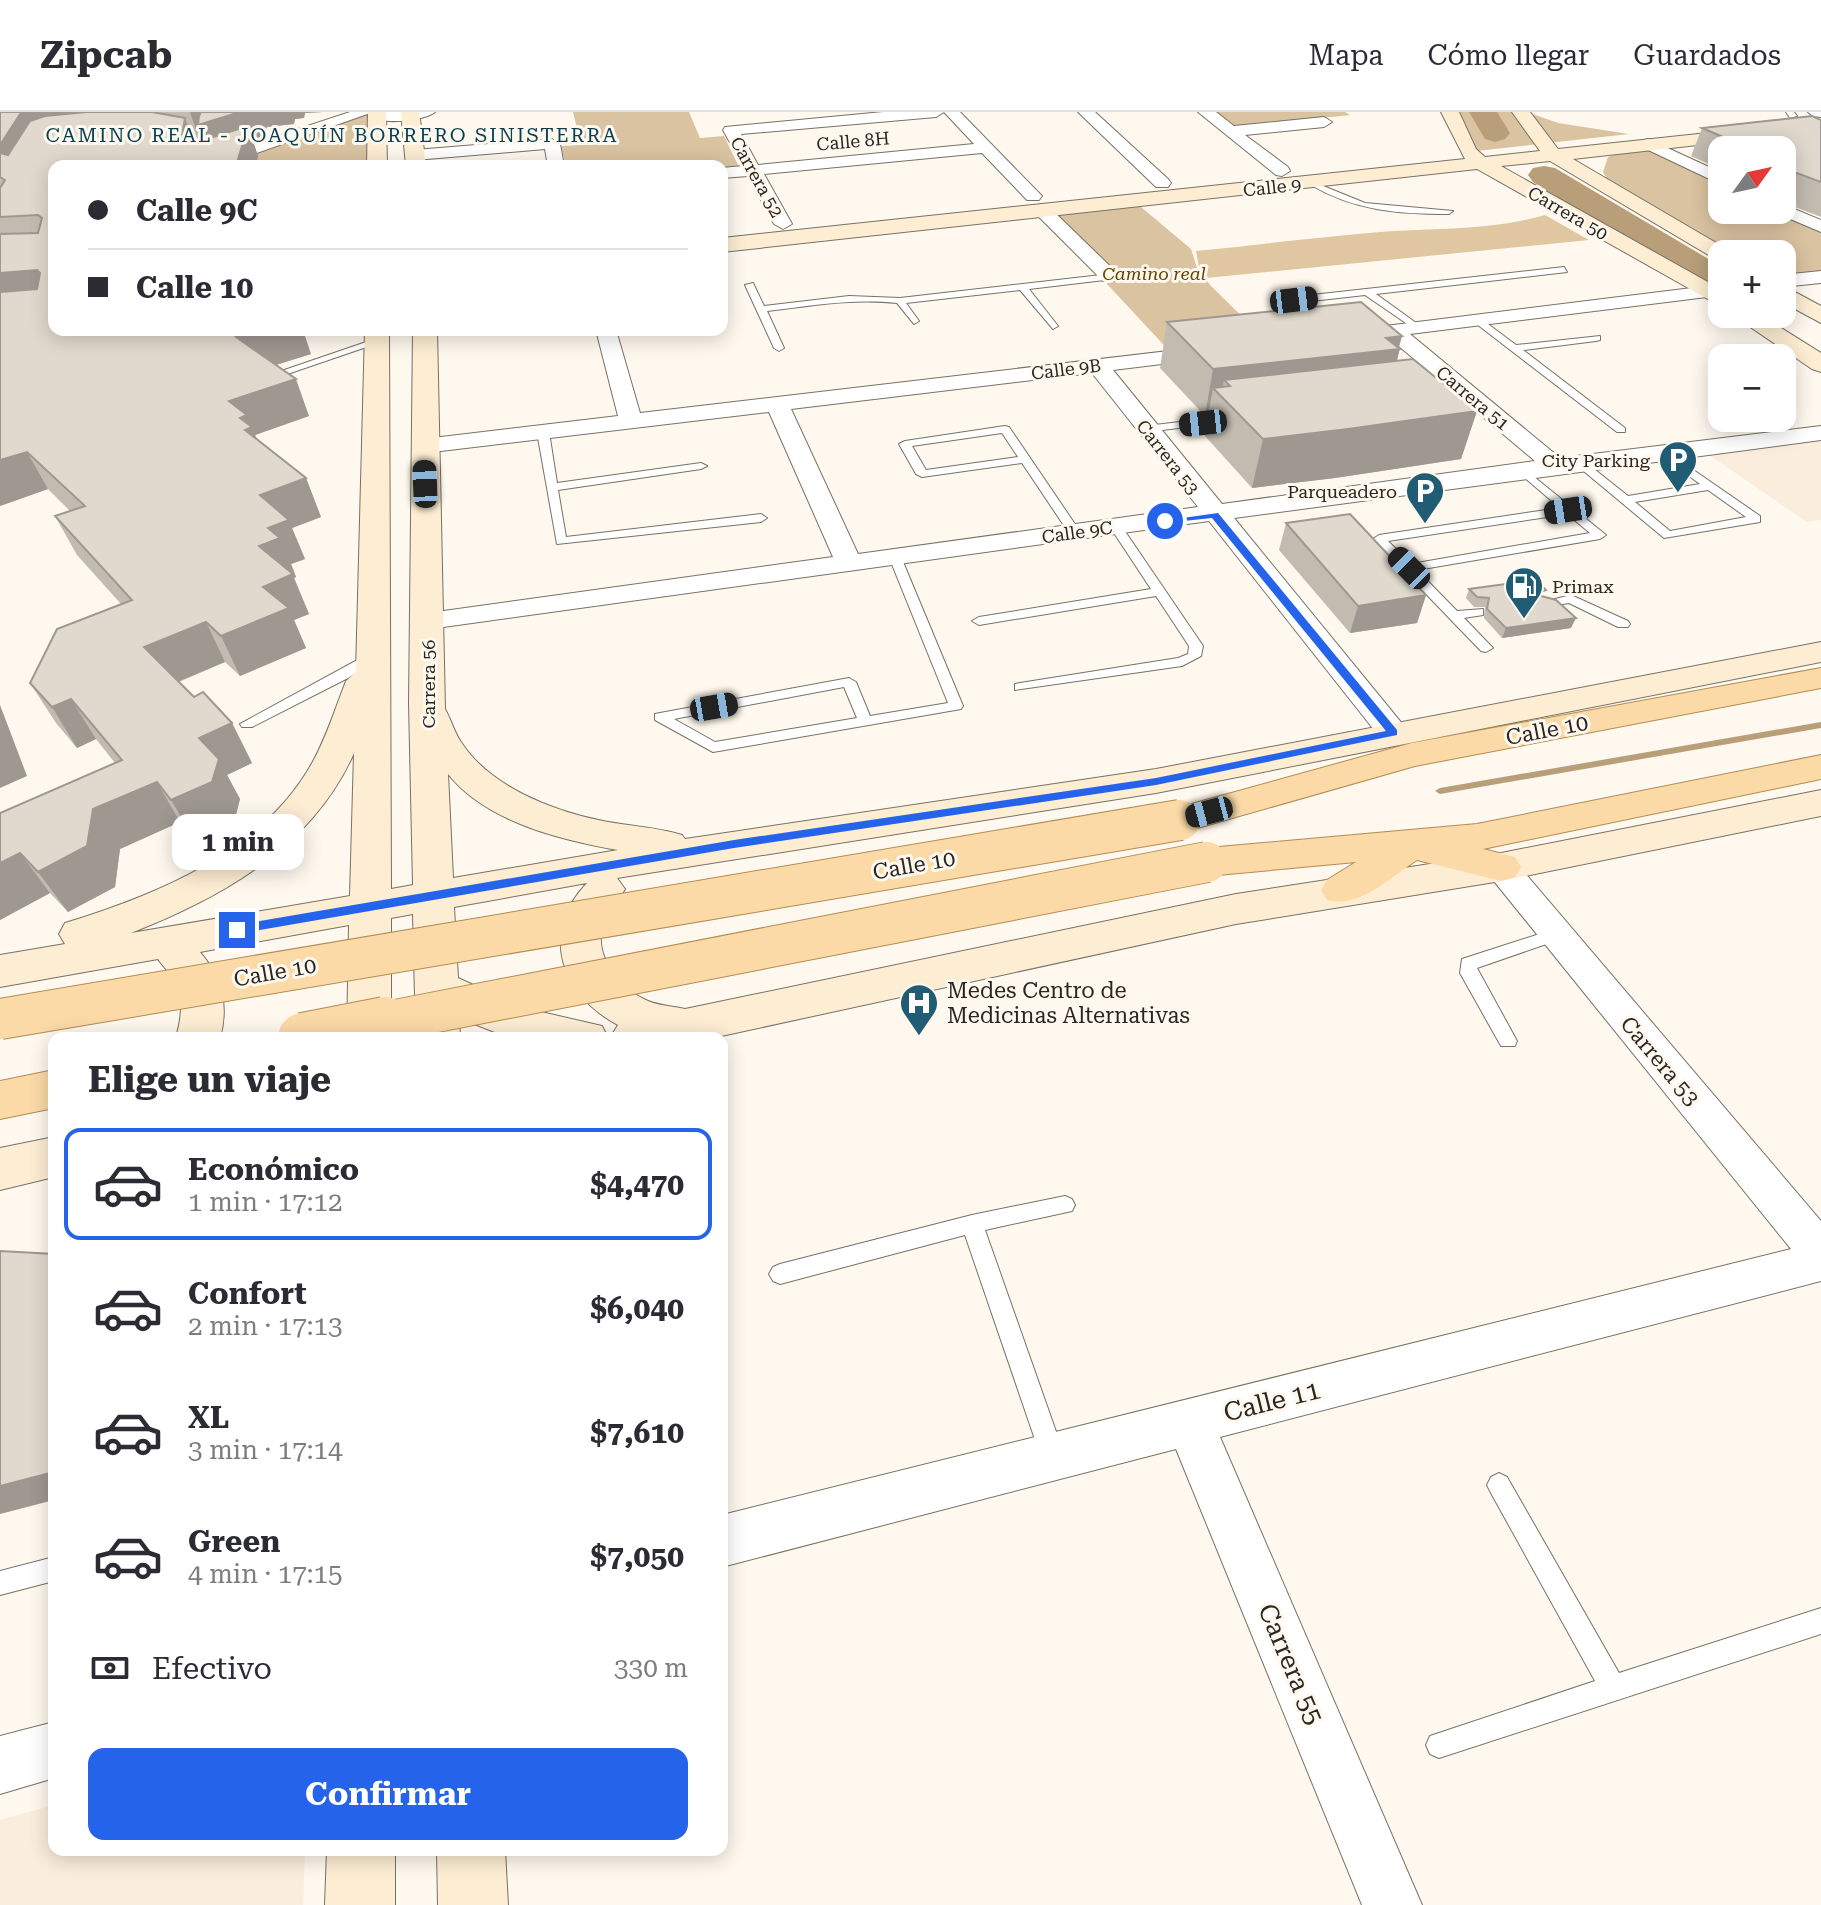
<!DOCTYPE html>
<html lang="es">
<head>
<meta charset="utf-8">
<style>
	body { margin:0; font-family:"Roboto Serif",serif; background:#f2f2f3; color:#2b2b33; height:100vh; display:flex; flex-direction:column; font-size:30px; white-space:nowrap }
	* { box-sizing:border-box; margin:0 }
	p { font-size:26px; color:#7c7c81 }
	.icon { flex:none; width:44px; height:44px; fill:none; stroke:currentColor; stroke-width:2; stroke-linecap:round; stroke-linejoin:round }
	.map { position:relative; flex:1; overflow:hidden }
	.side { position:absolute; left:48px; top:920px; width:680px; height:824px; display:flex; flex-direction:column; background:#fff; border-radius:16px; box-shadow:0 4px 20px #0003 }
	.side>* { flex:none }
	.top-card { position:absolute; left:48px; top:48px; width:680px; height:176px; border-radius:16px; box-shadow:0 4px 20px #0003; display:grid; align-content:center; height:176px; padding:0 40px; background:#fff }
	.needle { width:52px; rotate:57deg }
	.tools { position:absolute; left:1708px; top:24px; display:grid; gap:16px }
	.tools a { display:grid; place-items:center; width:88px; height:88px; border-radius:16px; background:#fff; box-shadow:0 4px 20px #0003; font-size:40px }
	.end { position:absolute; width:36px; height:36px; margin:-18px; border:10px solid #2563eb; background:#fff; box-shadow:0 0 0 4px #fff }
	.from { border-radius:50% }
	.bubble { position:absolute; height:56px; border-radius:16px; background:#fff; box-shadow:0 4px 20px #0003; font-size:26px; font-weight:700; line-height:56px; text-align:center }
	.car { position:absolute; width:24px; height:48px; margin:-24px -12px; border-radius:10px; box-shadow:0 0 6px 2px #0007; background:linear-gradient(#222 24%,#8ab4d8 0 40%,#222 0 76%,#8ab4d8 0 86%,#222 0) }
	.top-card b { display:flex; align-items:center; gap:28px; height:76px; font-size:30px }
	.top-card b+b { border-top:2px solid #e1e1e2 }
	.top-card i { width:20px; height:20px; background:#2b2b33 }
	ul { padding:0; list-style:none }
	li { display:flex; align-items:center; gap:24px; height:112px; margin:0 16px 12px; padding:0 24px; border:4px solid transparent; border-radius:16px }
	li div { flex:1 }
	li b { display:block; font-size:30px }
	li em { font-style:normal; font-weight:700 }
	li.selected { border-color:#2563eb }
	li>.icon { width:72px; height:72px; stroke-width:1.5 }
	h2 { padding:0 40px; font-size:36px; line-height:96px }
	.pay { display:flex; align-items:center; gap:20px; height:88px; padding:0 40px; font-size:30px }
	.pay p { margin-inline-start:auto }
	.action { display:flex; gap:16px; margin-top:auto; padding:16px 40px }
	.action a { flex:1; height:92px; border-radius:16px; background:#2563eb; color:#fff; font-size:32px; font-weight:700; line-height:92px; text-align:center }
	header { display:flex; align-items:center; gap:48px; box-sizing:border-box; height:112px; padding:0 40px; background:#fff; border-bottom:2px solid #e1e1e2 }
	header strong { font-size:38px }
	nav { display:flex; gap:44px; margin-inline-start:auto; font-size:28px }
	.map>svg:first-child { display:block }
</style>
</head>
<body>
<header>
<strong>Zipcab</strong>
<nav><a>Mapa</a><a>Cómo llegar</a><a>Guardados</a></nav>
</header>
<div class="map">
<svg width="1821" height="1793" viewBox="0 0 1821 1793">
	<rect width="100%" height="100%" fill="#fef8ee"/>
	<g fill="#faeddb">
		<polygon points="1821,321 1821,408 1807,410 1699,336"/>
		<polygon points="54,1693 54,1738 305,1738 303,1793 0,1793 0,1708"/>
	</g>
	<g fill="#dac3a1">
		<polygon points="365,0 377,0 377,54 204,54"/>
		<polygon points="573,0 689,0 700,26 724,24 740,57 722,58 722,54 566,54 561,34 581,33"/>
		<polygon points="1206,0 1345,0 1350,3 1229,16"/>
		<polygon points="1450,0 1527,0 1558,11 1629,22 1468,40"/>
		<polygon points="1648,32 1722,68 1722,98 1782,98 1821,115 1821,165 1782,169 1782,142 1722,142 1613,78 1603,60 1608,45"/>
		<polygon points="1135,90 1191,137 1197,156 1211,174 1270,232 1174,244 1107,172 1110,164 1043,99"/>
	</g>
	<path fill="#e0c7a1" d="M1545 103 1589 128 1206 166 1199 155 1196 139C1257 133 1319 125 1380 120 1436 116 1490 119 1545 103Z"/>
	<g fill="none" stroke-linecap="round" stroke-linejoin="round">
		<polygon fill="#b89f7a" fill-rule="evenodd" points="1821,610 1821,616 1440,682 1435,679 1440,676"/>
		<g fill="#b89f7a" fill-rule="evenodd">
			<polygon points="1469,0 1497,0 1510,21 1505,27 1495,30 1485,27"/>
			<polygon points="1544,54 1555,56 1722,155 1722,181 1709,178 1533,70 1528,63 1533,56"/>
		</g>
		<g stroke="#787166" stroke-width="2">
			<g id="lane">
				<polygon points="1786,0 1794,0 1797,4 1790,6"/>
				<path d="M1311 69 1365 91 1453 99 1449 102C1399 102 1355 99 1311 73Z"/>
				<polygon points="1564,155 1567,160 1376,182 1419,213 1419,217 1416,218 1365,183 1294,191 1289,188 1294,185"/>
				<path d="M1110 162 1113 167 1029 177 1058 214 1053 217 1020 178 906 191 919 209 914 212 897 191C853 186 810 194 767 199L784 236 779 239 774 236 745 173 753 171 764 194 849 184 900 186Z"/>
				<polygon points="1474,206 1480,206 1516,233 1600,224 1600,228 1596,229 1523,238 1625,316 1625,320 1617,320 1474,210"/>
				<polygon points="372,228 381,230 270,268 261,266"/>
				<polygon points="1231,304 1236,307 1235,309 1146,320 1140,317 1146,314"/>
				<path d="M1005 314 1009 315 1081 421 1079 424H1071L1022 351 922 365 916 362 899 332 905 329ZM1002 321 1018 345 926 358 912 334Z"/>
				<polygon points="543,317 549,320 557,371 701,351 707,354 701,357 558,378 566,425 761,402 767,406 761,410 557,432 537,320"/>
				<path d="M1663 337 1760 404V410L1664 426 1574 351 1584 349 1628 384 1700 372 1659 342 1657 340ZM1708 378 1746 405 1670 419 1635 390Z"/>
				<path d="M1523 356 1606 423 1600 427 1417 458 1457 499 1483 497V503L1464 506 1493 536 1486 540 1481 539 1373 427 1379 423 1560 396 1519 361 1517 359ZM1567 402 1590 421 1411 452 1388 429Z"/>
				<polygon points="1116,411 1120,412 1203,534 1201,544 1182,554 1015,578 1015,572 1020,571 1178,546 1188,542 1189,534 1156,484 979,513 972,509 979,505 1151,477 1110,415"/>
				<path d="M895 441 901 445 963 594 961 597 713 640 655 608V602L660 601 849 566 856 570 870 604 948 591 889 445ZM844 575 857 606 715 630 674 607Z"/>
				<polygon points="1571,483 1628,509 1630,512 1628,515 1618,515 1569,491 1546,495 1539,491"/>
				<polygon points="372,540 377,541 377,547 348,566 252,615 242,615 240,612"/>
				<polygon points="1555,817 1561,819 1564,823 1561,827 1477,856 1517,929 1515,934 1501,934 1460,861 1462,847"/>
				<polygon points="1065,1084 1072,1087 1075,1093 1072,1099 985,1118 1065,1345 1061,1353 1053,1357 1045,1353 1041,1345 965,1123 780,1172 773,1169 769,1162 773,1155 780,1152 972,1103"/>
				<polygon points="1499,1361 1507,1365 1619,1561 1821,1496 1821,1522 1439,1646 1430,1642 1426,1633 1430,1624 1595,1569 1491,1381 1487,1373 1491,1365"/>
				<polygon points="54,1445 54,1469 0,1483 0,1459"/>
			</g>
		</g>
		<g stroke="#787166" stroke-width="2">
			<g id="street">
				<polygon points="350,0 373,0 220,54 196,54 198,50"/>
				<path d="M435 0C424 9 381 13 370 4L375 0Z"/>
				<path d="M883 0H960L1042 84 1039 88H1027L982 41 764 62 792 112 783 117 774 112 748 64 722 66V56L743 54 723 18 725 15ZM944 0 974 32 758 53 741 22 936 5Z"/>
				<polygon points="1078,0 1095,0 1168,67 1171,71 1168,75 1156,75"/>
				<polygon points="1198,0 1216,0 1234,14 1324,5 1332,10 1324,15 1245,23 1288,55 1290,59 1282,64 1276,63"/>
				<polygon points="1808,0 1821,0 1821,5 1813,4"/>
				<polygon points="552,27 560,32 564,54 548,54 545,37 415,48 407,43 415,38"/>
				<polygon points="1648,27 1722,61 1722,73 1642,35 1642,29"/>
				<polygon points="1782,92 1821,108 1821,120 1776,101 1774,98 1782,98"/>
				<polygon points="1043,94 1049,95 1117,161 1120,165 1117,169 1103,169 1037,103 1034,99"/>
				<polygon points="1821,159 1821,171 1782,175 1782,163"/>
				<path d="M1708 174 1718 180 1715 184 1410 222 1560 346 1821 314V328L1234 406 1404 614 1409 621 1404 628 1393 631 1382 628 1209 409 429 517 419 515 415 509 419 503 429 501 833 445 769 300 424 341 416 339 412 334 416 329 424 327 618 304 596 218H616L640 301 1211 234 1219 235 1222 240 1219 245 1211 246 1113 258 1222 392 1535 349 1388 225 1344 230 1333 224 1337 220ZM1092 261 1198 395 858 442 791 297Z"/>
				<polygon points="1501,743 1513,747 1821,1109 1821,1169 1220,1325 1422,1793 1362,1793 1176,1337 722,1455 722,1403 1791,1137 1489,763 1484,755 1489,747"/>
				<polygon points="54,1610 54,1666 0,1682 0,1624"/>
			</g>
		</g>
		<g stroke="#787166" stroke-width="2">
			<g id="secondary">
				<polygon points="368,0 386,0 387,54 367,54"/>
				<polygon points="401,0 419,0 426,54 406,54"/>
				<polygon points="1441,0 1459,0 1476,37 1485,45 1540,39 1512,0 1530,0 1558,37 1821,9 1821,19 1573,47 1730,139 1732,142 1722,142 1722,151 1550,49 1501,54 1722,178 1722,195 1477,57 722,140 722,126 1465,47"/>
				<polygon points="1782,173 1821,194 1821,211 1782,190"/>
				<polygon points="1731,202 1759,202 1821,241 1821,260 1812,257"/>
				<path d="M365 218H389L391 777 413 773 409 591 413 218H437L445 597C451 607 454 620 461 630 490 675 553 699 603 709 629 714 656 715 682 723L685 727 1156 657 1821 530V550L1156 681 617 766 625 777C620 786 611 793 607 802 588 838 616 875 648 889 660 894 673 894 685 897L1236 782 1501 741 1821 678V704L1501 769 1236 812 712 926H610L618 913C561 883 539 821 587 771L454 795 458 866 524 896 602 914 608 926H510L459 906 460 926H416L413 802 391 806V926H347L349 813 200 840C222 866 229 893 220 926H176C181 907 185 885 174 868 170 860 163 855 158 847L0 875V843L65 832 59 822 65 811C156 783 261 741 311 653 326 627 335 597 346 569L356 560ZM354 641 350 784 131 821C223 785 312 735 354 641ZM448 662C486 710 561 728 618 738L453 766Z"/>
				<polygon points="54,1025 54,1065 0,1078 0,1036"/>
				<polygon points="327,1738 395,1738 395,1793 325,1793"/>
				<polygon points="437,1738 505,1738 508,1793 438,1793"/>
			</g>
		</g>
		<g stroke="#b18c53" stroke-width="2">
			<g id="primary">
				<polygon points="1821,556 1821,576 1415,654 1180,721 1166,717 1161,708 1166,699 1412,631"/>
				<path d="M1821 643V667L1483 737 1515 745 1521 755 1515 765 1501 769 1417 748C1391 765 1359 797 1327 788L1321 778 1327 768 1356 750 1207 764 1193 760 1187 750 1193 740 1207 736 1477 712Z"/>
				<polygon points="54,958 54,996 0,1007 0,969"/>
			</g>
		</g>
		<use href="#lane" fill="#fff" fill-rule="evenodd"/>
		<use href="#street" fill="#fff" fill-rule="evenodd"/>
		<use href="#secondary" fill="#fdedd3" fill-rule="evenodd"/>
		<use href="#primary" fill="#fbdaa7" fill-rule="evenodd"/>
		<g stroke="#b18c53" stroke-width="42" stroke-linecap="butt">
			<g id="primary-bridge-far1">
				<polyline points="0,907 1180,708"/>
				<polyline points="375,912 1207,750"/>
			</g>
		</g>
		<g stroke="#b18c53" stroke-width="52" stroke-linecap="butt">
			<polyline id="primary-bridge" points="303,926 385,910"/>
		</g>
		<use href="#primary-bridge-far1" stroke="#fbdaa7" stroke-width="40"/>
		<use href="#primary-bridge" stroke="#fbdaa7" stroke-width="50"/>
	</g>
	<g fill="#c2bbb0">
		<polygon points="0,0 323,0 305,1 304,6 295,7 294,12 267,15 263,26 253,29 258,44 256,54 54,54 311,242 276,253 309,304 255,323 257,327 306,366 321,405 292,416 305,447 291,452 296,465 294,466 309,502 294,508 306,536 240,564 225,550 179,570 194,585 232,611 252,651 227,663 240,687 234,710 195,728 180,710 120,737 115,775 68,800 50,781 0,808 0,701 115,651 96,627 77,636 56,611 30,571 121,492 77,443 55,404 70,399 48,377 0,394"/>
		<polygon points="1821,8 1821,105 1782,90 1782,38 1722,38 1722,58 1691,44 1702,16"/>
		<polygon points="1167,210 1402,224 1399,236 1397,249 1477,299 1461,347 1335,366 1252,376 1205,324 1208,304 1205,304 1160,256"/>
		<polygon points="1286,411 1426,483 1417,511 1350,521 1279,438"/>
		<polygon points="1469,477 1543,485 1571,516 1502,526 1484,506 1485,495 1474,495 1466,486"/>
	</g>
	<g fill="#9e9890">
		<polygon points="26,0 136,0 12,67 0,42 0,33 20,2"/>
		<polygon points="190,0 323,0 305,1 304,6 295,7 294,12 267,15 263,26 253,29 258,44 256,54 236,54 209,43 202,23 199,27"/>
		<polygon points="185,6 196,36 182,24"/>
		<polygon points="1797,61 1783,89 1782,90 1782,86 1793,62"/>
		<polygon points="37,158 54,192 0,197 0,161"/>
		<polygon points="261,218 303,218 311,242 250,261 236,225"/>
		<polygon points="1402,224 1398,237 1400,237 1387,284 1230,274 1224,268 1221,284 1213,276 1208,304 1205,304 1213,257 1386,226"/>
		<polygon points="296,267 309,304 255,323 267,353 247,325 229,289"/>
		<polygon points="1477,299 1461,347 1335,366 1252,376 1263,327"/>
		<polygon points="27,340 48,377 0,394 0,348"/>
		<polygon points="306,366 321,405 292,416 305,447 291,452 296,465 294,466 309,502 294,508 306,536 240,564 221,524 263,475 259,434 268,416 260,383"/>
		<polygon points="1426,483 1417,511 1350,521 1358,494"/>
		<polygon points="1576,506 1571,516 1502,526 1506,516"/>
		<polygon points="206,510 225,550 165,575 144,535"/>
		<polygon points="71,587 96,627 77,636 52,595"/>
		<polygon points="0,593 27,664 0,676"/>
		<polygon points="232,611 252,651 227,663 240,687 234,710 195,728 171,688 199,626"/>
		<polygon points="157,670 180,710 120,737 115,775 68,800 38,760 93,697"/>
		<polygon points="20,741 50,781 0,808 0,751"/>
		<polygon points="54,1360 54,1388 0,1402 0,1374"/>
	</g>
	<g fill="#e1d9cd" stroke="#9e9890" stroke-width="2">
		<polygon points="0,0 26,0 20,2 0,33"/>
		<polygon points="86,0 152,0 185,6 182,24 184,26 210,26 248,14 236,54 54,54 54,218 261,218 236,225 296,267 229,289 247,303 240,306 252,315 245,318 306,366 260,383 289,408 268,416 280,426 259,434 293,462 263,475 289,496 221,524 206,510 144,535 194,585 203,580 232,611 199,626 219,647 212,670 171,688 157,670 93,697 87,734 38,760 20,741 0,751 0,701 122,648 71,587 52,595 30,571 57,517 132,488 55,404 85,394 27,340 0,348 0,180 37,177 40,161 37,158 0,161 0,122 38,121 42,106 38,103 0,105 0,76 5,68 0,65 0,41 8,43 30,9 45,4"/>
		<polygon points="201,0 240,0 198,13 199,4"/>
		<polygon points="1812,4 1821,8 1821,70 1797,61 1793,62 1782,58 1782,38 1739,38 1737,37 1735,30 1702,16"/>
		<polygon points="1361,190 1402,224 1386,226 1400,237 1213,257 1167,210"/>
		<polygon points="1413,247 1477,299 1348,317 1263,327 1213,276 1230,274 1224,268"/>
		<polygon points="1350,402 1426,483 1358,494 1286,411"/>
		<polygon points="1536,468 1546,478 1540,480 1541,484 1556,488 1576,506 1506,516 1487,497 1489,486 1477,485 1469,477"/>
		<polygon points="0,1139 54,1142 54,1360 0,1374"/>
	</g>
	<polygon fill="#2563eb" points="1218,401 1397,618 1397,623 1156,673 734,736 237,822 231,818 237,813 734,728 1156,666 1386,619 1212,406 1165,411 1161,409"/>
	<defs>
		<g id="parking-pin" transform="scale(2)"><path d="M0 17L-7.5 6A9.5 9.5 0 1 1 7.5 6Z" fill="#205d74" stroke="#fef8ee"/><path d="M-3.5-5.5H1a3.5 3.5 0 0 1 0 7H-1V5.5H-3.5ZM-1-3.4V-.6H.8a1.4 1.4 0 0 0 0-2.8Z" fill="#fff"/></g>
		<g id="fuel-pin" transform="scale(2)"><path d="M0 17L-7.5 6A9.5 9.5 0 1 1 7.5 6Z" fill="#205d74" stroke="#fef8ee"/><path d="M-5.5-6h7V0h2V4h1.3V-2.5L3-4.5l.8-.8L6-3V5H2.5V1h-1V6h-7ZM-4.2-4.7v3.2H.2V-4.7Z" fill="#fff"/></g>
		<g id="hospital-pin" transform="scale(2)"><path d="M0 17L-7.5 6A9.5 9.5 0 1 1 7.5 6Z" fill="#205d74" stroke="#fef8ee"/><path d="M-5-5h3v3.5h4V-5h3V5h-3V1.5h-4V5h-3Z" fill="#fff"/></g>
	</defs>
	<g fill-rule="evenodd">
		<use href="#parking-pin" x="1678" y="348"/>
		<use href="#parking-pin" x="1425" y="379"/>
		<use href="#fuel-pin" x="1524" y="474"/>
		<use href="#hospital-pin" x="919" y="891"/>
	</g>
	<g text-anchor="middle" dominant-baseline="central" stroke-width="6" stroke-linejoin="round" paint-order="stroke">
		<g font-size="18" fill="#2a2723" stroke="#fef8ee">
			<text transform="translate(853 29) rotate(-5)">Calle 8H</text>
			<text transform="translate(757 65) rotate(61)">Carrera 52</text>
			<text transform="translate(1272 75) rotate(-6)">Calle 9</text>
			<text transform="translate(1568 101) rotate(30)">Carrera 50</text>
			<text transform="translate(1066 257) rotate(-7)">Calle 9B</text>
			<text transform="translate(1473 286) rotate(40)">Carrera 51</text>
			<text transform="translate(1168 345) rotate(52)">Carrera 53</text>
			<text transform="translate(1077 420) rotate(-8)">Calle 9C</text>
			<text transform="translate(428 572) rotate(-90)">Carrera 56</text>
		</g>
		<g font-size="18" font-style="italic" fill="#640" stroke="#fef8ee">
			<text x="1154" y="161">Camino real</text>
		</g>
		<g font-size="18" fill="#2a2723" stroke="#fef8ee" text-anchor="end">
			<text x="1650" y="348">City Parking</text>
			<text x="1397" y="379">Parqueadero</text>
			<text x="1552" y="474" text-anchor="start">Primax</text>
		</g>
		<g font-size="20" letter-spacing="2" fill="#0a3e50" stroke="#fef8ee">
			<text x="332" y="23">CAMINO REAL - JOAQUÍN BORRERO SINISTERRA</text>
		</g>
		<g font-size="22" fill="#2a2723" stroke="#fef8ee">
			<text transform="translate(1547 618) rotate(-11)">Calle 10</text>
			<text transform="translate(914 753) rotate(-10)">Calle 10</text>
			<text transform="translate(275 860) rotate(-10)">Calle 10</text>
			<text transform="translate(1660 949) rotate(50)">Carrera 53</text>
		</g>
		<g font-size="22" fill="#2a2723" stroke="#fef8ee" text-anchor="start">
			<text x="947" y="878">Medes Centro de<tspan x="947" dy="25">Medicinas Alternativas</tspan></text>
		</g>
		<g font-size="26" fill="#2a2723" stroke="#fef8ee">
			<text transform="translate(1272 1289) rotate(-14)">Calle 11</text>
			<text transform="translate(1291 1552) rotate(67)">Carrera 55</text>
		</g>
	</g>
</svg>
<div class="tools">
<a><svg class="needle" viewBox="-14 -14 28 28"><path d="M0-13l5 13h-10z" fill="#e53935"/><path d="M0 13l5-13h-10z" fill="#7c7c81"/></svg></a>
<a>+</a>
<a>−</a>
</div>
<i class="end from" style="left:1165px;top:409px"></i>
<i class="end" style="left:237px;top:818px"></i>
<div class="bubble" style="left:172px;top:702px;width:132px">1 min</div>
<i class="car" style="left:1294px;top:188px;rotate:83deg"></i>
<i class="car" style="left:1203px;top:311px;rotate:264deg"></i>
<i class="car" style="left:425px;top:372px;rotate:358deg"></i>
<i class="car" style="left:1568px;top:398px;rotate:261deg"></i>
<i class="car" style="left:1409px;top:456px;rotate:315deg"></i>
<i class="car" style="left:714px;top:595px;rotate:80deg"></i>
<i class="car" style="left:1209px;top:700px;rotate:255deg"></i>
<div class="top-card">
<b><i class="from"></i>Calle 9C</b>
<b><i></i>Calle 10</b>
</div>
<section class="side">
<h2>Elige un viaje</h2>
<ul>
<li class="selected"><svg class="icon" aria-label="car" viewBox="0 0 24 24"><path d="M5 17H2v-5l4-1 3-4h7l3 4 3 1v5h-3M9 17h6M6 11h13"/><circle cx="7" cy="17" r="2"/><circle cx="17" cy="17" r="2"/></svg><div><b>Económico</b><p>1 min · 17:12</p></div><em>$4,470</em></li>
<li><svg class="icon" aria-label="car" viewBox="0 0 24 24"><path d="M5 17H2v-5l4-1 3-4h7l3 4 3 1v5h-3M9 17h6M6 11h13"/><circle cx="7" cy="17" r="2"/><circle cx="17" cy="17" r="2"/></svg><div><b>Confort</b><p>2 min · 17:13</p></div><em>$6,040</em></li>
<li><svg class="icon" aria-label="car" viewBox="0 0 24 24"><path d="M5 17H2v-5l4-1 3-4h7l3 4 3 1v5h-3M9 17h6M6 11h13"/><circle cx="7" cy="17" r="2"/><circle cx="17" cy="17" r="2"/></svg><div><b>XL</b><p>3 min · 17:14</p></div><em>$7,610</em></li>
<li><svg class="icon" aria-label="car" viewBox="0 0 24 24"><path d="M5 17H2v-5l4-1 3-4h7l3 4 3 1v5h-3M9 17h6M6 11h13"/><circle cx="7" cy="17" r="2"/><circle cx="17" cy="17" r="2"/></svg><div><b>Green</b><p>4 min · 17:15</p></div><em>$7,050</em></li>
</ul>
<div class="pay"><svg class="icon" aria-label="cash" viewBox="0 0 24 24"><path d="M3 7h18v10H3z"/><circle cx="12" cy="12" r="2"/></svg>Efectivo<p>330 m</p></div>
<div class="action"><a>Confirmar</a></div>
</section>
</div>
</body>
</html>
